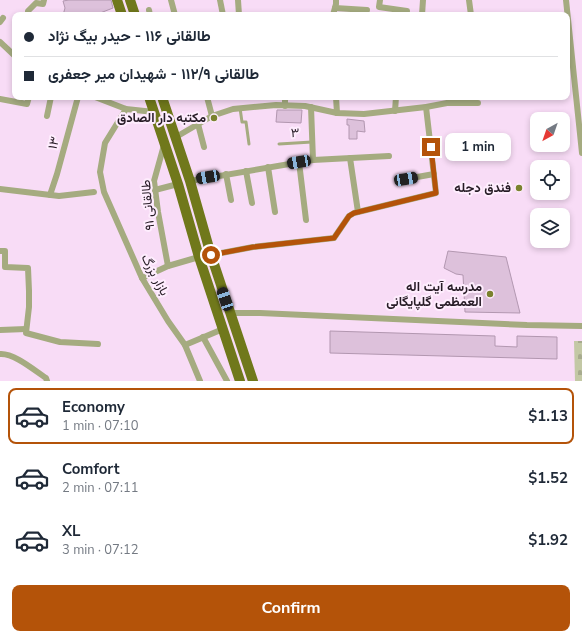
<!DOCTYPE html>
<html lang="en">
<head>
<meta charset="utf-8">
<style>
	body { margin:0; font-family:"Nunito Sans",Vazirmatn,sans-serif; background:#f2f2f3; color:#1f2937; height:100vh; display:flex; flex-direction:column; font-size:15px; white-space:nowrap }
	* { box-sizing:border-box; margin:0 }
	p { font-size:13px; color:#747a83 }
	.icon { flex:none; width:22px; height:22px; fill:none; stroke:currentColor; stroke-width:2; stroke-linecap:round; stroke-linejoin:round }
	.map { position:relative; height:381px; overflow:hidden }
	.details { display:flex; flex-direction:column; background:#fff; flex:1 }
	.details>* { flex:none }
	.banner { position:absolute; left:12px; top:12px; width:558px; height:88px; border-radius:8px; box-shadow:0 2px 6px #0003; display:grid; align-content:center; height:88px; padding:0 12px; background:#fff }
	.needle { width:26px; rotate:220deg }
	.controls { position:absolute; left:530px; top:112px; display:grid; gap:8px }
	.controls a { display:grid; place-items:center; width:40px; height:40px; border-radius:8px; background:#fff; box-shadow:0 2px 6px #0003; font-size:20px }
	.end { position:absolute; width:18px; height:18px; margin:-9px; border:5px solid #b45309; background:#fff; box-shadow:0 0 0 2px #fff }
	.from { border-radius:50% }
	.bubble { position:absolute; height:28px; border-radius:8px; background:#fff; box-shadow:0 2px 6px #0003; font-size:13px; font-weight:700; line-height:28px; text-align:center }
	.car { position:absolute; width:12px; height:24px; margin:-12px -6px; border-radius:5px; box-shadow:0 0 3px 1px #0007; background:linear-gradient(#222 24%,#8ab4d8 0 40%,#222 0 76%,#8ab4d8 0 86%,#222 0) }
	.banner b { display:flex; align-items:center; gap:14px; height:38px; font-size:15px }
	.banner b+b { border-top:1px solid #e0e1e3 }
	.banner i { width:10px; height:10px; background:#1f2937 }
	ul { padding:7px 0 0; list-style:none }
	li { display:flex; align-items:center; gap:12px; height:56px; margin:0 8px 6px; padding:0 4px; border:2px solid transparent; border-radius:8px }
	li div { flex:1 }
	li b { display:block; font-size:15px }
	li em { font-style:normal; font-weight:700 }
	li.selected { border-color:#b45309 }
	li>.icon { width:36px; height:36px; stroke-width:1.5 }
	.button { display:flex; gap:8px; margin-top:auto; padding:8px 12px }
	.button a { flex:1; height:46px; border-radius:8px; background:#b45309; color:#fff; font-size:16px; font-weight:700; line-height:46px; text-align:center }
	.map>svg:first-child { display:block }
</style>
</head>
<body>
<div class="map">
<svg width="582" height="381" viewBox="0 0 582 381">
	<defs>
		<pattern id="cemetery-stones" width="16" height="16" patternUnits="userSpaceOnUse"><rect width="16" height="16" fill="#c3c8a5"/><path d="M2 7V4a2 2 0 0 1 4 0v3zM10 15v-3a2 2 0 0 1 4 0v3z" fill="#a7ab8e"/></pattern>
	</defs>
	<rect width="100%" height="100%" fill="#f8dcf6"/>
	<polygon fill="url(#cemetery-stones)" points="574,341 582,341 582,381 575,381"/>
	<g fill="#ddc1db" stroke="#b297b0">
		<polygon points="69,0 111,0 113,8 95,15 63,15 65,8 63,1"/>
		<polygon points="277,110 302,110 301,123 276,122"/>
		<polygon points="347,119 364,121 365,132 357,131 357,139 349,139 349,125 347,125"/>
		<polygon points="448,251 506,257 520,313 465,312 463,275 456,274 444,268"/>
		<polygon points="330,331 495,336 495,346 517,347 517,336 557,337 557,359 330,353"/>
	</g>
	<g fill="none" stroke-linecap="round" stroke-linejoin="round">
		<g stroke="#a5ab80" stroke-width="3">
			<polyline points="240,108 242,122 246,122 249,144"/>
			<polyline points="279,144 312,142"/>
		</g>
		<g stroke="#a5ab80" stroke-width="6">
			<polyline points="171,0 175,15"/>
			<polyline points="220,0 223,15"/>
			<polyline points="238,0 239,15"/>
			<polyline points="380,0 379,7 407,11"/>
			<polyline points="469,0 471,15"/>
			<polyline points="566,0 582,153"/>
			<polyline points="335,8 367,10"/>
			<polyline points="149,10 150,15"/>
			<polyline points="28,15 28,11 36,3 43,4 44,0"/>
			<polyline points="333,15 336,4 336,0"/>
			<polyline points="422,15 423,0"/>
			<polyline points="0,22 3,18"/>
			<polyline points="0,42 15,56"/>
			<polyline points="95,97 126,109 154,112"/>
			<polyline points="207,97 212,116"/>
			<polyline points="336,97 337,113"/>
			<polyline points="0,99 27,104 29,97"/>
			<polyline points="285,106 285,97"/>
			<polyline points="311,107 313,160"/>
			<polyline points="126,109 105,143 100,172 104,192 142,278 168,321 185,345 200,381"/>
			<polyline points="395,111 396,97"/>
			<polyline points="47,116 51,97"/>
			<polyline points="198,124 204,147"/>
			<polyline points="176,137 212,116 233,109 276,105 305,106 337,113 364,114 426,107 447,103 478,103"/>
			<polyline points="164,145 154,181 158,212 168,266"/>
			<polyline points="350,158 358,212"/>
			<polyline points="299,162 306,220"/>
			<polyline points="268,167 275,212"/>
			<polyline points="246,171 252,203"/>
			<polyline points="226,174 231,200"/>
			<polyline points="406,179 434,174"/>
			<polyline points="190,181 313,160 389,156"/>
			<polyline points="0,189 59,196 94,192"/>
			<polyline points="155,190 178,184"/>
			<polyline points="50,195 57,174 78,97"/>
			<polyline points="0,251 5,251 5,267 28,268 29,291 29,307 26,333 60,342 98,344"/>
			<polyline points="211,255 253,247 334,238 349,216 354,213 436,193 426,107"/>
			<polyline points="142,278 168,266 199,257"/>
			<polyline points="230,313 260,313 527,325 582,326"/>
			<polyline points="0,330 26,329"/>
			<polyline points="203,337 227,381"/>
			<polyline points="185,345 223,329"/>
			<path d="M0 354C14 353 34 370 46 378L47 381"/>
		</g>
		<g stroke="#70781b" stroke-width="10">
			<polyline points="117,0 122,15"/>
			<polyline points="130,0 135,15"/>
			<polyline points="149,97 178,184 199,257 240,381"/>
			<polyline points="162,97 190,181 211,255 253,381"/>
		</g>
	</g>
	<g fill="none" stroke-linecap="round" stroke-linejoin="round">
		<polyline stroke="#b45309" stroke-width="5" points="211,255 253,247 334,238 349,216 354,213 436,193 431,147"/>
	</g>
	<g fill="#7a822e" stroke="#feedfd" stroke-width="1.5">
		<circle cx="214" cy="118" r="4"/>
		<circle cx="519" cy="188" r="4"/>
		<circle cx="490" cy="294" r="4"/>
	</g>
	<g text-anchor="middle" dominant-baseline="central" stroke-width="4" stroke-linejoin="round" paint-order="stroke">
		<g font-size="13" font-weight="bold" fill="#261b25" stroke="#feedfd" text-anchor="end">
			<text x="206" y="118">مکتبه دار الصادق</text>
			<text x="511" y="188">فندق دجله</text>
			<text x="482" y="287">مدرسه آیت اله<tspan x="482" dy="15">العمظمی گلپایگانی</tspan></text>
		</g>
		<g font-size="13" fill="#261b25" stroke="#feedfd">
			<text transform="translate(295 133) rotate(-3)">۳</text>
			<text transform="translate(54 143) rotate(-75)">۱۳</text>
			<text transform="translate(148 205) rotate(-95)">طالقانی ۹۱</text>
			<text transform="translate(155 275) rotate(62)">بازار بزرگ</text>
		</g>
	</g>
</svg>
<div class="controls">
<a><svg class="needle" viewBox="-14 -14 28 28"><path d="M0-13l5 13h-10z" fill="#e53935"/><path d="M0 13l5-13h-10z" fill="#747a83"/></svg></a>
<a><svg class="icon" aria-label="locate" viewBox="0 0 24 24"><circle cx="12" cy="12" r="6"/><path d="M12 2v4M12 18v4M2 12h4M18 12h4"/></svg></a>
<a><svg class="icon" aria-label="layers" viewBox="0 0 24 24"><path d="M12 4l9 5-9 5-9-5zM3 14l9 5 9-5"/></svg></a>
</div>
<i class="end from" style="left:211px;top:255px"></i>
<i class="end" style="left:431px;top:147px"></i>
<div class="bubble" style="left:445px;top:133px;width:66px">1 min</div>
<i class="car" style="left:299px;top:162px;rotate:260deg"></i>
<i class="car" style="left:208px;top:177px;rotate:260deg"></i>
<i class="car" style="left:406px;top:179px;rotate:80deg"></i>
<i class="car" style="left:225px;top:299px;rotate:341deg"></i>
<div class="banner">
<b><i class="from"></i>طالقانی ۱۱۶ - حیدر بیگ نژاد</b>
<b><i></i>طالقانی ۱۱۲/۹ - شهیدان میر جعفری</b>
</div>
</div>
<section class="details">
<ul>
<li class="selected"><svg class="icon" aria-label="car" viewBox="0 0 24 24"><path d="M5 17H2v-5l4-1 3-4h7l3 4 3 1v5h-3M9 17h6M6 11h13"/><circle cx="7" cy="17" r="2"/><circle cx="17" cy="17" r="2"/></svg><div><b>Economy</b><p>1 min · 07:10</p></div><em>$1.13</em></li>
<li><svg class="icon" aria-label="car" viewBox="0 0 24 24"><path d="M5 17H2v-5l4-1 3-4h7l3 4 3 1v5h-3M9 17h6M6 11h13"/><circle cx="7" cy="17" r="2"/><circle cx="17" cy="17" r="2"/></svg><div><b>Comfort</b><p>2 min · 07:11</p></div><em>$1.52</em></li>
<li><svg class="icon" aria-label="car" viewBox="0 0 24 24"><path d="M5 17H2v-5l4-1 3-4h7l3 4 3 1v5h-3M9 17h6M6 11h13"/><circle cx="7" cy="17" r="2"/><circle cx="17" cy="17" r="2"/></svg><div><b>XL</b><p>3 min · 07:12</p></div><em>$1.92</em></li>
</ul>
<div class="button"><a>Confirm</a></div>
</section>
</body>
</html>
